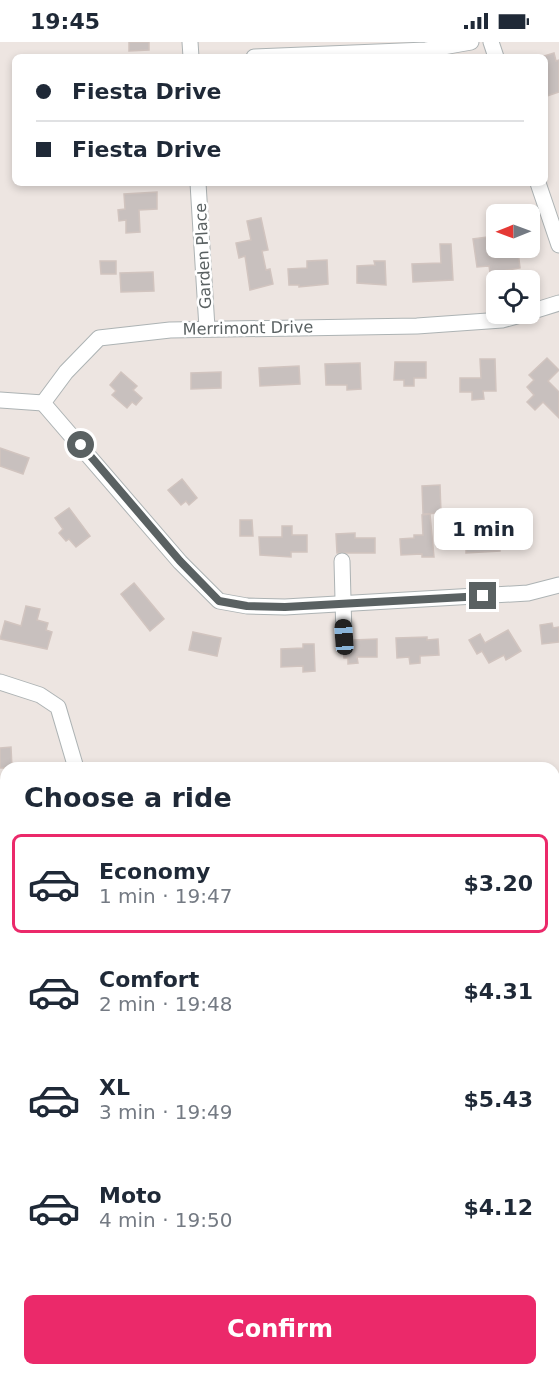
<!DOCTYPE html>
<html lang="en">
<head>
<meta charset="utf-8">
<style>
	body { margin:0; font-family:"DejaVu Sans",sans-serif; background:#f2f2f3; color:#1f2937; height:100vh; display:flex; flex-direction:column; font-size:22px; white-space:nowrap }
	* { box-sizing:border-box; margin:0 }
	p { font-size:20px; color:#747a83 }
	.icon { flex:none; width:33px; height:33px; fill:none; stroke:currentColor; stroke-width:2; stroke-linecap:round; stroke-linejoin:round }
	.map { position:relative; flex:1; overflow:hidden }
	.drawer { position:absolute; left:0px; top:720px; width:560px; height:614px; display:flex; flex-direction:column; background:#fff; border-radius:18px 18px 0 0; box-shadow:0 3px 9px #0003 }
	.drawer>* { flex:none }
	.guide { position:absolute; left:12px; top:12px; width:536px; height:132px; border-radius:9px; box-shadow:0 3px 9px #0003; display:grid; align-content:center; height:132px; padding:0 24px; background:#fff }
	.needle { width:39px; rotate:269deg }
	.fabs { position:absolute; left:486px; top:162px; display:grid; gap:12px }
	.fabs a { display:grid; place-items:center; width:54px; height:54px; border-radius:9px; background:#fff; box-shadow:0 3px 9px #0003; font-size:30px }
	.end { position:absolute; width:27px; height:27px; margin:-14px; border:8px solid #5a6162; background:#fff; box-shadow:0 0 0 3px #fff }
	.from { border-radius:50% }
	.bubble { position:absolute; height:42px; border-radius:9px; background:#fff; box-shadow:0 3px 9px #0003; font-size:20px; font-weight:700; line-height:42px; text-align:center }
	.car { position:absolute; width:18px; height:36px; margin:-18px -9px; border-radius:8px; box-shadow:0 0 4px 2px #0007; background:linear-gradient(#222 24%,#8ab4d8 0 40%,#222 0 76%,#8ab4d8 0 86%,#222 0) }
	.guide b { display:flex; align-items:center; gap:21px; height:57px; font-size:22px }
	.guide b+b { border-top:2px solid #e0e1e3 }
	.guide i { width:15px; height:15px; background:#1f2937 }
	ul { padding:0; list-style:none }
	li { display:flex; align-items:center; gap:18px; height:99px; margin:0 12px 9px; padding:0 12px; border:3px solid transparent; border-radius:9px }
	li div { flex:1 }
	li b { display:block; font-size:22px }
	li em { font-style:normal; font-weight:700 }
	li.on { border-color:#eb296a }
	li>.icon { width:54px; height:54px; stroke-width:1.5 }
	h2 { padding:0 24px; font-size:27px; line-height:72px }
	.button { display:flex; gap:12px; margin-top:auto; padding:12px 24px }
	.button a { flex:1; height:69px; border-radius:9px; background:#eb296a; color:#fff; font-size:24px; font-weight:700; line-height:69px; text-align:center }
	.status { display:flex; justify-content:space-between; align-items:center; height:42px; padding:0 30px; background:#fff; direction:ltr }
	.status svg { height:16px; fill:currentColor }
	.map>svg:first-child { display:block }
</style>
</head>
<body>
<div class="status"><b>19:45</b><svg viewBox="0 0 49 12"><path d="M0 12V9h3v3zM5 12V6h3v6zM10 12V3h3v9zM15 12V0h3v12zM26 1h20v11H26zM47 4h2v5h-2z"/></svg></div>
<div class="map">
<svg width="559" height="1333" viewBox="0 0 559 1333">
	<rect width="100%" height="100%" fill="#ede5e1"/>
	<g fill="#c8c0be" stroke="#d1c4bf" stroke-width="1.5">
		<polygon points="129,0 149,0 149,8 129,9"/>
		<polygon points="554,11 556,19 559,18 559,50 547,54 544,44 544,14"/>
		<polygon points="157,150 157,167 139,168 140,190 126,191 126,178 119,179 118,168 125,167 124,152"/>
		<polygon points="261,176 268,208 262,209 266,228 270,227 273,242 250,248 245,214 239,216 236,201 251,198 247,179"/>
		<polygon points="487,195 490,214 518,209 520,226 490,231 489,224 477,225 473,197"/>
		<polygon points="440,202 451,202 453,238 413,240 412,222 441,221"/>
		<polygon points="327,218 328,242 299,245 299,243 289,243 288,227 307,226 307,219"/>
		<polygon points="100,219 116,219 116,232 101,232"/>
		<polygon points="374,219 385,219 386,243 357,241 357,224 375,223"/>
		<polygon points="153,230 154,249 121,250 120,231"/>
		<polygon points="547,316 559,328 548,339 559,350 559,376 543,360 535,368 527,360 534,353 527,345 534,338 529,333"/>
		<polygon points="480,317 495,317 496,349 483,349 484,357 472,358 472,350 460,350 460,336 481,336"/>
		<polygon points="395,320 426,320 426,336 414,336 414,344 404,344 404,338 394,338"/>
		<polygon points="360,321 361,347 347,348 347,343 326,343 325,322"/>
		<polygon points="299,324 300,342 260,344 259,326"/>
		<polygon points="121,330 137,344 133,348 142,356 136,363 132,360 127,366 112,353 116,349 110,343"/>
		<polygon points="221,330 221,346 191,347 191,331"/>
		<polygon points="0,406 29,416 23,432 0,424"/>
		<polygon points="182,437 197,456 189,463 186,459 181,463 168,448"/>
		<polygon points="440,443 441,471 423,472 422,444"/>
		<polygon points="69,466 90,494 76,505 69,497 66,499 59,491 63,487 55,476"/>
		<polygon points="430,472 434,515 422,515 422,512 401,513 400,497 414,496 414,493 423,493 422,473"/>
		<polygon points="240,478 252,478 253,494 240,494"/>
		<polygon points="282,484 292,484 292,493 307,493 307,510 291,510 291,515 260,513 259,495 282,495"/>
		<polygon points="355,491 355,496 375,496 375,511 337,511 336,492"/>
		<polygon points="499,492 500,509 466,511 466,494"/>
		<polygon points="134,541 164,577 150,589 121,552"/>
		<polygon points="26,564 40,567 37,578 48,581 46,588 52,590 47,607 0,597 5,579 21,584"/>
		<polygon points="552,581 553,586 559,585 559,600 542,602 540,583"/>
		<polygon points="508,588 521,609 506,618 504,613 489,621 482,609 477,612 469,598 480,592 485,601"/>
		<polygon points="193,590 221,596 217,614 189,608"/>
		<polygon points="427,595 427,598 438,597 439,613 420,614 420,621 410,622 409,615 397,616 396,596"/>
		<polygon points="377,597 377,615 357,615 358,621 348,622 348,616 344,616 343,605 350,603 353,598"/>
		<polygon points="303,602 314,602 315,629 303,630 303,624 281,625 281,607 303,606"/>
		<polygon points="11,705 12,726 0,726 0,706"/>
	</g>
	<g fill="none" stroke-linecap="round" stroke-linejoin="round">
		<g stroke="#adb3b4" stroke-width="17">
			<g id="minor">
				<polyline points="190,0 191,15"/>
				<polyline points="491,0 496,15"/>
				<polyline points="254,15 426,8 471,0"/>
				<polyline points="198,141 207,286"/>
				<polyline points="538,141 559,203"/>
				<polyline points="530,270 559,261"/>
				<polyline points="0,358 43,361"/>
				<polyline points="43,361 180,520 219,559 247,564 285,565 528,551 559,543"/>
				<polyline points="43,361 66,330 99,296 170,288 417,284 502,278 524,272"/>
				<polyline points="342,519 344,595"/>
				<polyline points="0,640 40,653 58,665 76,726"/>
				<polyline points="554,823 559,823"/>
				<polyline points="0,980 6,980"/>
				<polyline points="554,1214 559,1216"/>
				<polyline points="437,1328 440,1333"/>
				<polyline points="310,1333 310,1328"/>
			</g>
		</g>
		<use href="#minor" stroke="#fff" stroke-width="15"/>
	</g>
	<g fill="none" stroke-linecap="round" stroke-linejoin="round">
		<polyline stroke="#5a6162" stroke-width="8" points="81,403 180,519 219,559 247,564 285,565 483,554"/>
	</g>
	<g text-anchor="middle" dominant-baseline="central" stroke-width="5" stroke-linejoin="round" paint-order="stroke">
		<g font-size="16" fill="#5a6162" stroke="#fff">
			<text transform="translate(203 214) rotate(-93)">Garden Place</text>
			<text transform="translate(248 286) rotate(-1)">Merrimont Drive</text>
		</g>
	</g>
</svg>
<div class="fabs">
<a><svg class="needle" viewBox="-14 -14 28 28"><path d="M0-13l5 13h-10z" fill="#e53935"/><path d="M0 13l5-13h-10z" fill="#747a83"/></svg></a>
<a><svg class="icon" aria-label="locate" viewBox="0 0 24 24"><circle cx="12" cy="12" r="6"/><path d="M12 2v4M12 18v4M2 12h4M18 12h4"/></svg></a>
</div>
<i class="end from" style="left:81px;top:403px"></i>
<i class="end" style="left:483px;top:554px"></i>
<div class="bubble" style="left:434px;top:466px;width:99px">1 min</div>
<i class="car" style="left:344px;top:595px;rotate:356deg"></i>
<div class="guide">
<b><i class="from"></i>Fiesta Drive</b>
<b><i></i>Fiesta Drive</b>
</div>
<section class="drawer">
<h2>Choose a ride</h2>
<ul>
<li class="on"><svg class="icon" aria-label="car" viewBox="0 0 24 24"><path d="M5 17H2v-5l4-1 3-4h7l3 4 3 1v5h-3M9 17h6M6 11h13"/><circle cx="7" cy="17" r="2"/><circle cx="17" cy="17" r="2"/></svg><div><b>Economy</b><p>1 min · 19:47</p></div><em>$3.20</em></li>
<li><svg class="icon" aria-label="car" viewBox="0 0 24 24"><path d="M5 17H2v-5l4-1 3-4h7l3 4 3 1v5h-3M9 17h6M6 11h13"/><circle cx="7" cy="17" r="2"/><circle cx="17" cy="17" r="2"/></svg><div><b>Comfort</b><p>2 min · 19:48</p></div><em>$4.31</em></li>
<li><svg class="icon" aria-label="car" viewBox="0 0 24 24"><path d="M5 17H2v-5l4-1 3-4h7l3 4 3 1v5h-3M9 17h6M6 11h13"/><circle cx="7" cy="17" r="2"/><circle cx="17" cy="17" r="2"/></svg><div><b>XL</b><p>3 min · 19:49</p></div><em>$5.43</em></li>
<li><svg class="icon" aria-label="car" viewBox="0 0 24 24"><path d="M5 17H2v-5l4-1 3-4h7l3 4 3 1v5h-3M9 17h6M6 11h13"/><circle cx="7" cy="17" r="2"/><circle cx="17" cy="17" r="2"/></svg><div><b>Moto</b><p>4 min · 19:50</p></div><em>$4.12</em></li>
</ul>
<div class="button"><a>Confirm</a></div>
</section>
</div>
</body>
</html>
